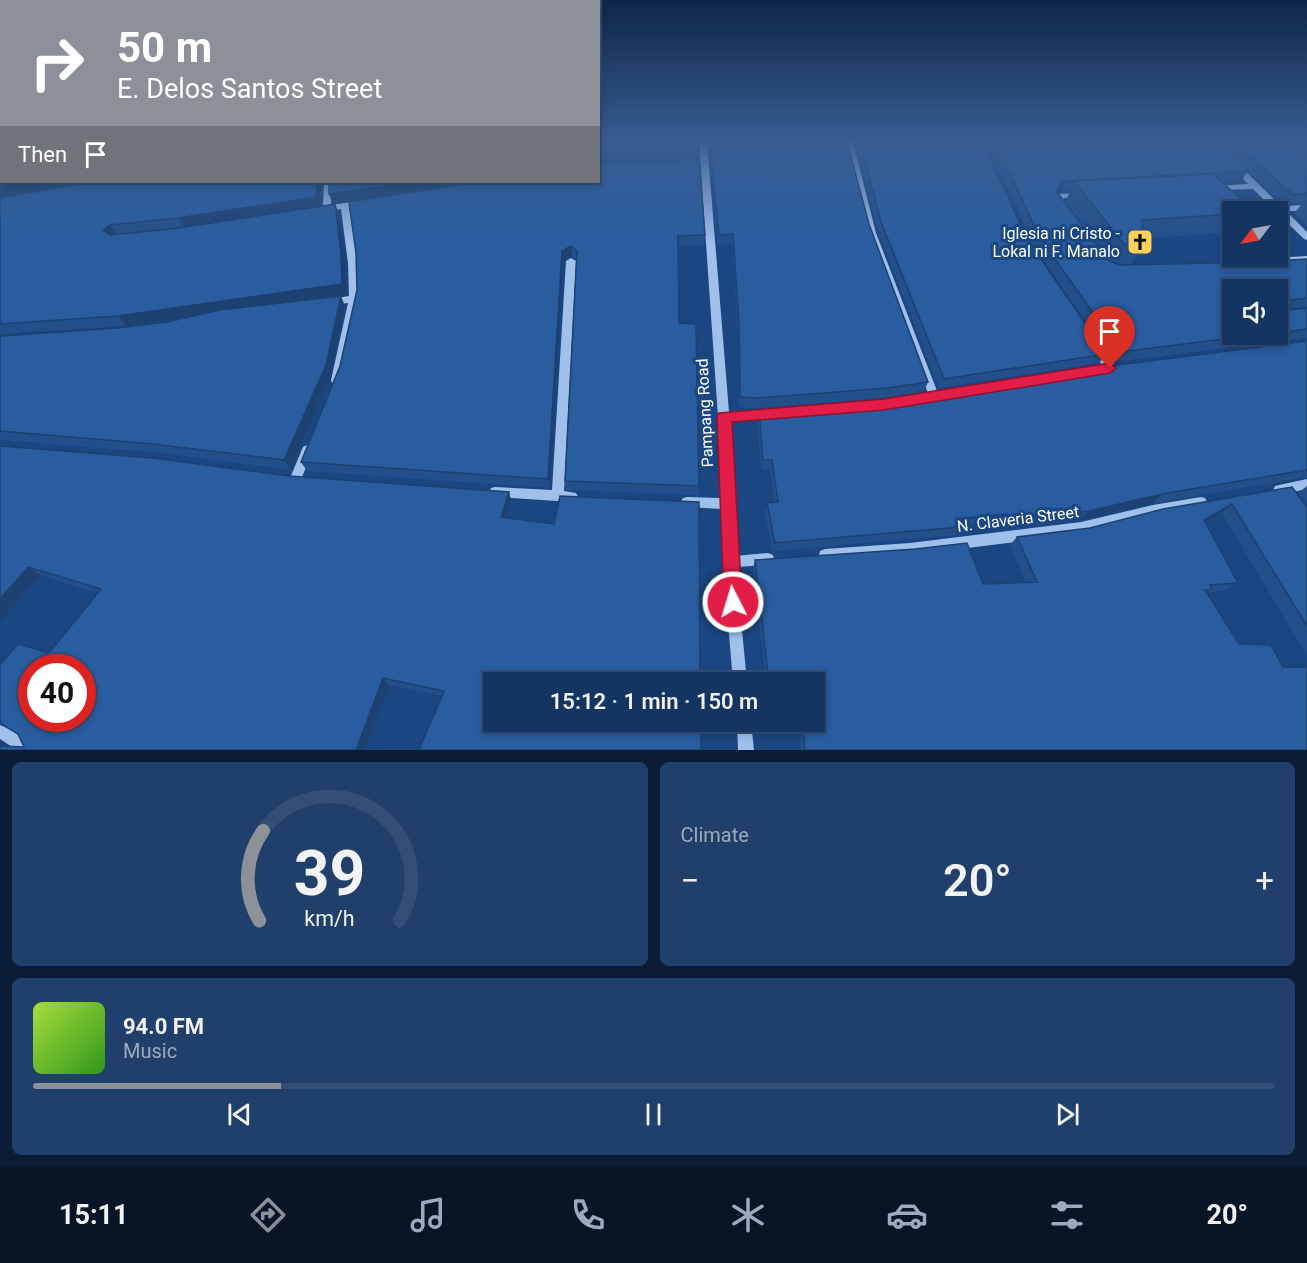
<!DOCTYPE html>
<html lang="en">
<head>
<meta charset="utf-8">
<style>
  :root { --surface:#143462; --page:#213f6b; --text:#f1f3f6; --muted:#9daabe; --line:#334f77; --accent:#8c9099 }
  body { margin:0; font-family:Roboto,sans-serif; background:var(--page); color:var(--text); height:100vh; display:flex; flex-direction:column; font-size:22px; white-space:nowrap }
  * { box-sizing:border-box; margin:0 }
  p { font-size:20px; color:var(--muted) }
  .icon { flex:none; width:33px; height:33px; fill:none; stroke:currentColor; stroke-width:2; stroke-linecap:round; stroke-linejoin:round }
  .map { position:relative; height:750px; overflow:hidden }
  .details { display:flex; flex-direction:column; gap:12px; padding:12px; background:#0b1d36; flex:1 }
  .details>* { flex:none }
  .guide { position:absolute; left:0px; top:0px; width:600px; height:183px; box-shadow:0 3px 9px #0003,0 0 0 2px var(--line); background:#8c9099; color:#fff; overflow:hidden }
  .needle { width:39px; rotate:238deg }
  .tools { position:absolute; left:1222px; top:201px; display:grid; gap:12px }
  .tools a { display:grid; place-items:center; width:66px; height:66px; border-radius:0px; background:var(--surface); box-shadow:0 3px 9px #0003,0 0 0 2px var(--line); font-size:30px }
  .speed { position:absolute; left:18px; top:654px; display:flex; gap:12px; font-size:30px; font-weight:700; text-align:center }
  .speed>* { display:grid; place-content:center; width:78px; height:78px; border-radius:50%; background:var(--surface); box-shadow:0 3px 9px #0003,0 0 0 2px var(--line); line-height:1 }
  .speed .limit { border:9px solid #d22; background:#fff; color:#111 }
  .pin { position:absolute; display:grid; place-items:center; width:51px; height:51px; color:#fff; margin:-62px -26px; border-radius:50% 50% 50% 0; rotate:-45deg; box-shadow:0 0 6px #0007 }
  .pin .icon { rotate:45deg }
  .me { position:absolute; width:66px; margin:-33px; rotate:355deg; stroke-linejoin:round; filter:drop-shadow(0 0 4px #0008) }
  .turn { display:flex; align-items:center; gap:21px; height:126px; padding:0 18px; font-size:27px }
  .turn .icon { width:78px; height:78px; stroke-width:2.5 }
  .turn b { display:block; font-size:42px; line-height:51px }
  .then { display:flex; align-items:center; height:57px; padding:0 18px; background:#0003; gap:12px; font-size:22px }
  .big { font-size:45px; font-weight:600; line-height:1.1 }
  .details .card { flex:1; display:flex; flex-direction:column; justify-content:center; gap:9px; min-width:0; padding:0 21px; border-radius:9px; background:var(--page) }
  .details .dial { align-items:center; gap:0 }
  .dial svg { height:156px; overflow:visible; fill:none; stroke:var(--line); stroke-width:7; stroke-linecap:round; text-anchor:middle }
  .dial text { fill:var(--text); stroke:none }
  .song { display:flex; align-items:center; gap:18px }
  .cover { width:72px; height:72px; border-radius:9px; background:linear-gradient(135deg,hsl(80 70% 55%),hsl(110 70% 35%)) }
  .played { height:6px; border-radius:3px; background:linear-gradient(90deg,var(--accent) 20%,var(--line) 20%) }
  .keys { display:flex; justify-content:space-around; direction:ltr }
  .heat { display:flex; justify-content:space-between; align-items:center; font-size:33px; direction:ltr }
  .details .tiles { flex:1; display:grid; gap:12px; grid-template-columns:1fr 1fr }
  .card:last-child { grid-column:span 2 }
  .trip { position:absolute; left:483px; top:672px; width:342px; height:60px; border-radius:0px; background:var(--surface); box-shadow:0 3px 9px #0003,0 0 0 2px var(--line); font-weight:600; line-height:60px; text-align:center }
  .tab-bar { display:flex; height:96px; justify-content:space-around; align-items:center; background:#081527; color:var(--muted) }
  .tab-bar .icon { width:42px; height:42px }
  .tab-bar .active { color:var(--accent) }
  .tab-bar b { font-size:27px; color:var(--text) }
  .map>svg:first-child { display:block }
</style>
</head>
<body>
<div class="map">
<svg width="1307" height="750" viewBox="0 0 1307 750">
  <rect width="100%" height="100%" fill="#1a4682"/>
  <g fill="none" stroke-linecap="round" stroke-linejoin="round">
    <path fill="#9fc0eb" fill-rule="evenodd" d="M699,142H707L729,412L771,410L775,411L776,414L775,417L771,418L730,421L735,556L768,553L773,555L774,559L773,563L768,565L736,567L747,682H733L723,562L721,509L687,507L683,506L681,502L683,498L687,497L721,498L718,417Z
      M845,142H853L876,233L939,396L938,399H930L929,396L868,233Z
      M1233,165H1239L1281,206L1307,205V211H1286L1307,232V240L1304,239L1253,189L1212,190V186H1215L1248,184L1233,169Z
      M324,182H332L331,205L363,200L367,203L366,205L349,208L358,263L359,299L341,380L340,383H332L331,380L348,303L331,305L326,302L331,299L349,296L348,263L341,209L322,212L318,209L323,206Z
      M1082,193H1085V197L1064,198L1062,203L1066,208L1065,210H1059L1054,203L1058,194Z
      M1307,256V262L1241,266L1236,263L1241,260Z
      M571,258L576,261L564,491L576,493L578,497L576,501L572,502L495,497L491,496L489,492L491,488L495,487L552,490L566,261Z
      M1096,344L1100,345L1114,365L1115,368L1114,371H1106L1092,351L1091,348Z
      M307,445L311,447L313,450L300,482L296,483L292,482L290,478L303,447Z
      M1307,479V489L1279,495L1275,494L1273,490L1275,486L1279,485Z
      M1201,497L1205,498L1207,502L1205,506L1201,507L1153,515L1081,534L910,555L825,561L820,559L819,555L820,551L825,549L910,543L1081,522L1153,505Z
      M737,722H751L754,750H738Z
      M0,725C13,730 31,736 37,750H17L0,739Z"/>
  </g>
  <path fill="#23508a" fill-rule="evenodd" d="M0,142L2,182H322L321,206L333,204L329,194L598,182V142L699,151V160L705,235L704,245L678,246L679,323L699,486L698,495L566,490L565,481L577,260L572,256L564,261L550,488L307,471L301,462L340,366L357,290L362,200L335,204L339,214L346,263L347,294L307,300L345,306L331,374L291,470L162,453L0,440V336L118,328L167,322L197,316L126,326L0,334Z
    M709,142H847L869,224L928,382L924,391L884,398L756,408L739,407L738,335L732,244L718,245Z
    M860,142L1026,237L1106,354L1099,363L939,388L878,232L858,151Z
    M983,142H1307V225L1294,213L1303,203L1284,204L1248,171L1241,181L1223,182L1233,212V232L1144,239V244L1131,264H1117L1121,265L1258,262L1307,259V308V307L1287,309L1288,310L1307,308V338L1114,362L1033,245L1009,189ZM1071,190L1065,202L1057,192L1061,191ZM1079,222L1110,262L1109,261ZM1278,290V334H1233Z
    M1307,341V477L1153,503L1081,520L1003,529L1000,523L961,527L955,535L772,551L765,511L767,503L775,502L770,469H761L757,421L759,411L888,401Z
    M0,446L153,458L289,476L509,492L511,501L506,518L554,524L560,496L699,502L700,682H494V722H701V750H419L442,696L389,685L365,750H0V742L8,747H24L18,734L0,723V663L1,664L18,644L49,653L98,593L40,575L0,622ZM32,668H82V718H32Z
    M1307,486V505L1298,493Z
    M1292,487L1307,507V656L1222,513L1205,522L1238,583L1226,590L1207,593L1239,644L1307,750H801L798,722H814V682H766L753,568L755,560L983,584L1026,583L1010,545L1017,537L1090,528Z"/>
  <path fill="#1d4170" d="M1066,181L1061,191L1056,193L1061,183Z
    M36,182H103L0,199V187Z
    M317,182H322L321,207L185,228L178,218Z
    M415,182H485L335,204L339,214L346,263L347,294L126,326L118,316L333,204L329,194Z
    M110,225L117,235L111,240L103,230Z
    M571,246L572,256L564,261L550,488L548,479L562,251Z
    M341,296L345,306L331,374L291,470L284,460Z
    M509,492L511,501L504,526L501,517Z
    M1162,494L1153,503L1081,520L1089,511Z
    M1232,504L1222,513L1193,528L1204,520Z
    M28,567L40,575L0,622V599Z
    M383,678L389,685L365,750H356Z
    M0,742L13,750L0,746Z"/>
  <path fill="#295da0" stroke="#1d4170" stroke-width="1.5" fill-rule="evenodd" d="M0,142H2V182H36L0,187Z
    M598,142H699V151L598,154Z
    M710,142H847L869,224L928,382L888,388L758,398L740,397L739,325L733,234L719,235Z
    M860,142H980L1001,181L1026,237L1106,354L944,379L881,222Z
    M992,142H1220L1249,171L1066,181L1061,183L1057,192L1109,261L1121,265L1258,262L1307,259V298L1286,301L1285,308L1288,310L1307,308V329L1278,333V290H1233V334H1263L1121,352L1038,235L1013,179Z
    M1234,142H1307V194H1292Z
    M699,160L705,235L678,236L679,323L696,324L699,486L565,481L577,251L571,246L562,251L548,479L301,462L340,366L357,290L356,253L349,202L475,182H598V162Z
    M1214,174L1254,212H1233V214L1142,220L1144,244H1124L1075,183L1076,181Z
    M90,182H317L316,197L178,218L110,225L103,230L110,235L179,228L335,204L341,253L342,284L118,316L0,324V198Z
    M329,182H415L329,194Z
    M341,296L326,365L284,460L153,444L0,431V336L118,328L167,322L220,310Z
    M1307,341V470L1162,494L1089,511L1010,521L1007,514L958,519L961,527L775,543L767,503L778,502L772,460H763L759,411L888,401L1118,365Z
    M0,446L153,458L289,476L509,492L501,517L554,524L560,496L699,502L700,682H494V722H701V750H419L444,691L383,678L356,750H0V746L24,747L18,734L0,723V663L1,664L18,644L49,653L101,589L28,567L0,599ZM32,668H82V718H32Z
    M1292,487L1307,507V626L1232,504L1204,520L1238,583L1210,585L1212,589L1205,590L1239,644L1271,645L1283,667H1307V750H805L802,722H814V682H769L755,560L915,549L967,543L983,584L1037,582L1017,537L1090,528L1163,509Z"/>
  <linearGradient id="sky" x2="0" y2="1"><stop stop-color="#0e2648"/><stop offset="0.57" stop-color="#385d92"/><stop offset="1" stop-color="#385d92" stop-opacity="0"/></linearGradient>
  <rect width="1307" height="247" fill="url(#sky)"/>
  <path fill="#e11d48" stroke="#92132f" stroke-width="1.5" d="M1110,363L1116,368L1110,373L884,410L732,422L742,602L739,608L733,611L727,608L724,602L717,417L719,413L884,399Z"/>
  <defs>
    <g id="church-square" transform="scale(1.35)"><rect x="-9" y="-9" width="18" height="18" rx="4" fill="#fdd05b" stroke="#1a4682"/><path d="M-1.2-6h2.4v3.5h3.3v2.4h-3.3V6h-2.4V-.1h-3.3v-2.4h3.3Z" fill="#111"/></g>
  </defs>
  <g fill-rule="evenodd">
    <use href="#church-square" x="1140" y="242"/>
  </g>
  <g text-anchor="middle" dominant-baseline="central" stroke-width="6" stroke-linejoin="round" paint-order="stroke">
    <g font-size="16" fill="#fff" stroke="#1a4682" text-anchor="end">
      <text x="1120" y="233">Iglesia ni Cristo -<tspan x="1120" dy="18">Lokal ni F. Manalo</tspan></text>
    </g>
    <g font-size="16" fill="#fff" stroke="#1a4682">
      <text transform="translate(705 413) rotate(-93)">Pampang Road</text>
      <text transform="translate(1018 519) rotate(-7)">N. Claveria Street</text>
    </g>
  </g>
</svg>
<div class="tools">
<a><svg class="needle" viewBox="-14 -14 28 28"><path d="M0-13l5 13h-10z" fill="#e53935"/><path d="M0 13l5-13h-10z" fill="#9daabe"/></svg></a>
<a><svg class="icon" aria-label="sound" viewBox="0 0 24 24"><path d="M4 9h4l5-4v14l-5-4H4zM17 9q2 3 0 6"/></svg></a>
</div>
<div class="speed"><div class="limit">40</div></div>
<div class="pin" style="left:1110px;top:368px;background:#d93025"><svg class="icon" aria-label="arrive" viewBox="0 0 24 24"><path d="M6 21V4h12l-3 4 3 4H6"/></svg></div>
<svg class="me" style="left:733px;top:602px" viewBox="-20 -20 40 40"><circle r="17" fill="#e11d48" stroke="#fff" stroke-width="3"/><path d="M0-11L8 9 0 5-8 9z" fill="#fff"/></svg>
<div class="trip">15:12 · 1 min · 150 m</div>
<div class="guide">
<div class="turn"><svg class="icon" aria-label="right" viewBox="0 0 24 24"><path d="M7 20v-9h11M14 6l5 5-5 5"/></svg><div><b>50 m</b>E. Delos Santos Street</div></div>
<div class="then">Then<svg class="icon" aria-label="arrive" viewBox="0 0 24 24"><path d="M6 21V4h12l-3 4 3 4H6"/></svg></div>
</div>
</div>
<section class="details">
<div class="tiles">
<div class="card dial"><svg viewBox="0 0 100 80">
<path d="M14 69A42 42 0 1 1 86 69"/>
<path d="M14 69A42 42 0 0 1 16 23" stroke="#8c9099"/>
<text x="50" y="56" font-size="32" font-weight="700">39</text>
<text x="50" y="72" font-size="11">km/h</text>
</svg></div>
<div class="card"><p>Climate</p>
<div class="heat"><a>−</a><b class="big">20°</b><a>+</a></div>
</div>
<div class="card">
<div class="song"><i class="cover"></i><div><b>94.0 FM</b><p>Music</p></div></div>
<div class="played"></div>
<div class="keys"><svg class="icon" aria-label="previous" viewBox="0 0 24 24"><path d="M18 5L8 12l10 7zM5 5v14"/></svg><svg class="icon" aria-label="pause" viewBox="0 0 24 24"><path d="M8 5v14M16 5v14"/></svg><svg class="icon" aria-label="next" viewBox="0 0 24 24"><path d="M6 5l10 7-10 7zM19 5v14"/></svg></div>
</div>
</div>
</section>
<nav class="tab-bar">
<b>15:11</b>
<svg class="icon active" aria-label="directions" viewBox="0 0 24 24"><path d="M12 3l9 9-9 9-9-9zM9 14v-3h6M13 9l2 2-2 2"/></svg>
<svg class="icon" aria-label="music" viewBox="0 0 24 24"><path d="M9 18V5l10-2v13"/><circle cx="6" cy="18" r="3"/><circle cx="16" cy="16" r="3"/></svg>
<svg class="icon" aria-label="phone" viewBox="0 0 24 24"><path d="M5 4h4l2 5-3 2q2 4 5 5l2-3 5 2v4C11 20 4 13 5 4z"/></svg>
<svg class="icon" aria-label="climate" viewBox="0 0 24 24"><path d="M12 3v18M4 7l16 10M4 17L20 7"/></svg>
<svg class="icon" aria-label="car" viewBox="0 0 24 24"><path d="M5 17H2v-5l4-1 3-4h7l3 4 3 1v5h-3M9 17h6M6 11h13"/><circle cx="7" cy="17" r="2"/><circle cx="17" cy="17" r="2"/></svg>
<svg class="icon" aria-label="filters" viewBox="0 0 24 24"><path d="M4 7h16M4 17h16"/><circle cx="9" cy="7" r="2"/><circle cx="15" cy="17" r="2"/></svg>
<b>20°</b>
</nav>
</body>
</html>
